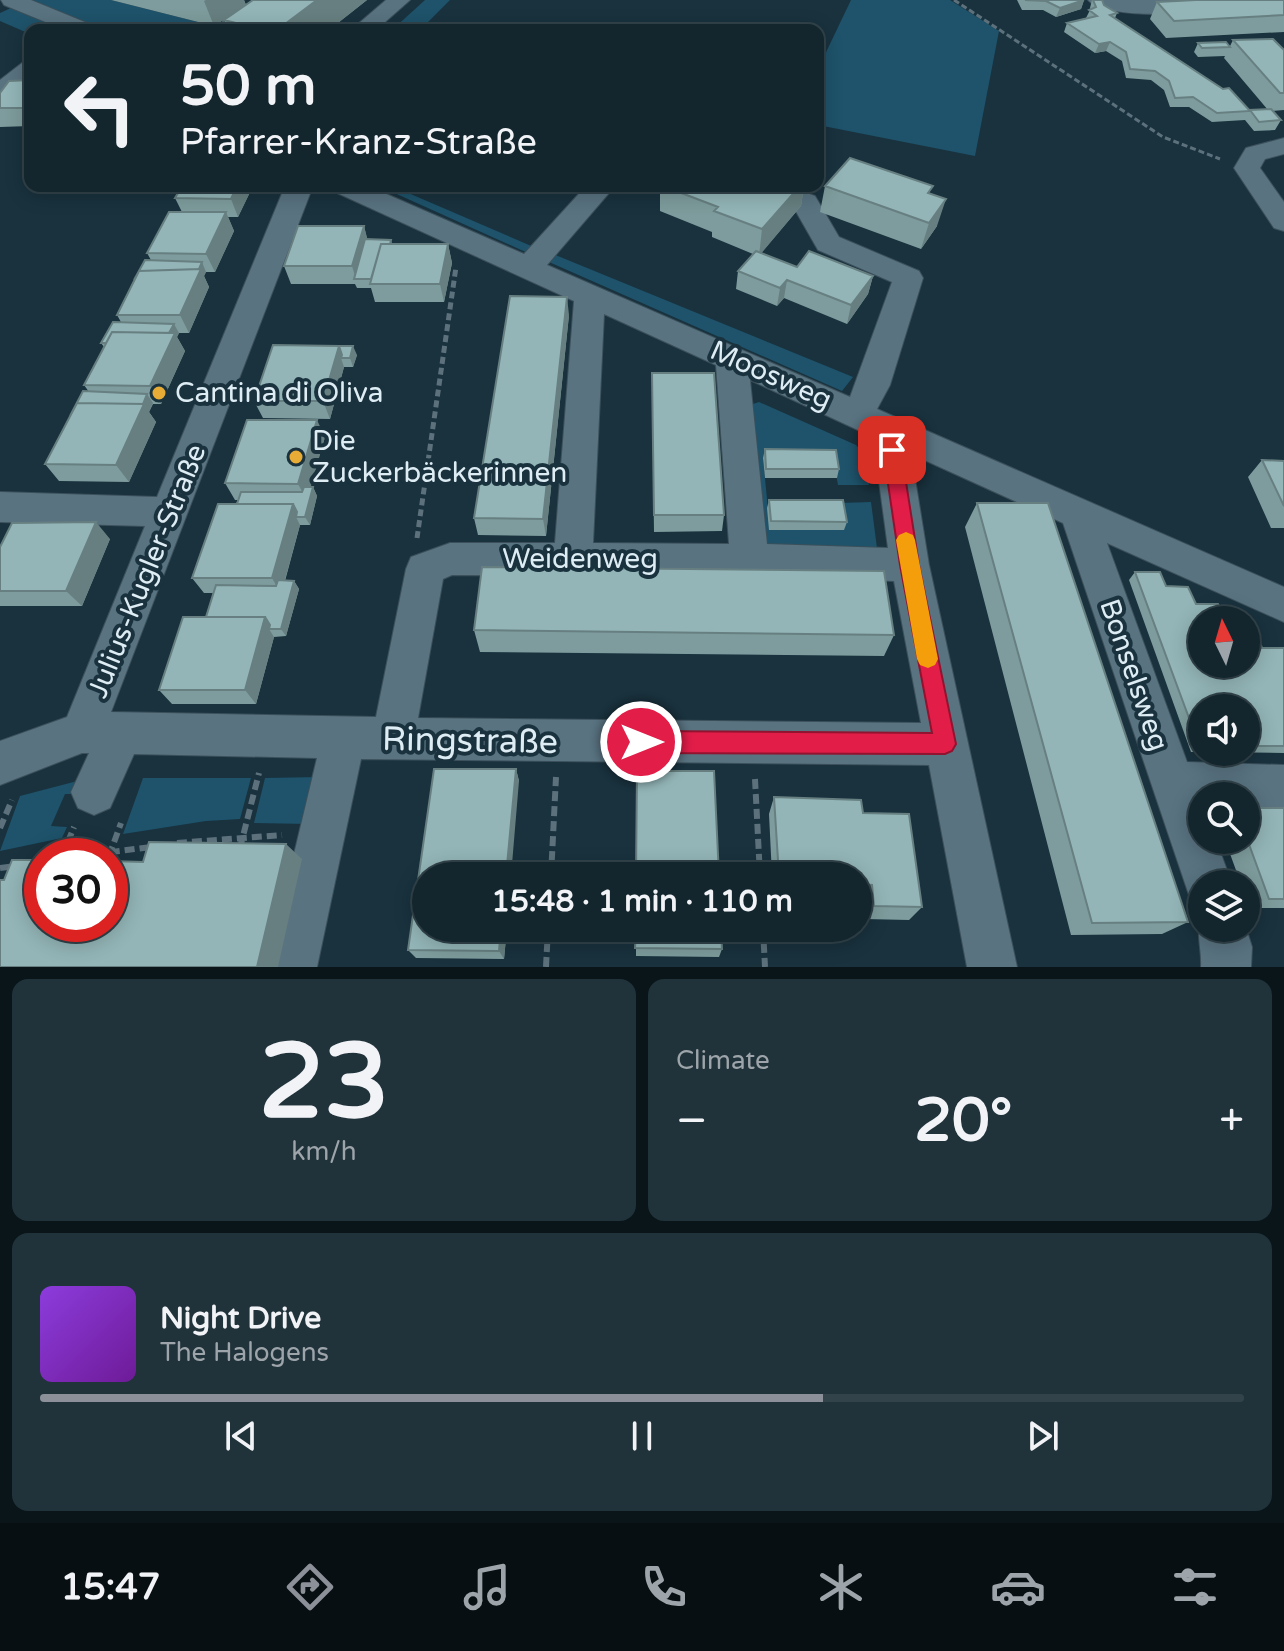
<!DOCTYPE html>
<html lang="en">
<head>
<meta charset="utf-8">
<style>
  :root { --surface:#13262e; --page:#20323a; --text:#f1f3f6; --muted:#9da5aa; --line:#32434a; --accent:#8c9099 }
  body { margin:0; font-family:"Varela Round",sans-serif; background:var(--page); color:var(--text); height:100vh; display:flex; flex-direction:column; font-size:30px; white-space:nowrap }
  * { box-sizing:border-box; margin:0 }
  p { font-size:26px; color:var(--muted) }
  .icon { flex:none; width:44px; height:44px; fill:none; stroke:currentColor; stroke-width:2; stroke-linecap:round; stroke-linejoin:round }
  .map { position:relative; height:967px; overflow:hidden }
  .side { display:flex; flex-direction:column; gap:12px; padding:12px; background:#0a1519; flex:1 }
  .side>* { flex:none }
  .guide { position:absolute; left:24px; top:24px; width:800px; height:168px; border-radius:16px; box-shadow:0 4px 20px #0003,0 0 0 2px var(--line); background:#13262e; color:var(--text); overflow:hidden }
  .needle { width:52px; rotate:355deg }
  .fabs { position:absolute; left:1188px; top:606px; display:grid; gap:16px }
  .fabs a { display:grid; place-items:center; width:72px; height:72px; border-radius:50%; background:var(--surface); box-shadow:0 4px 20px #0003,0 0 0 2px var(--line); font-size:40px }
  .speed { position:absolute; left:24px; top:838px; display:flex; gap:16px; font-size:40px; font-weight:700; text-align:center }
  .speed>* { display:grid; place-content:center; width:104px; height:104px; border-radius:50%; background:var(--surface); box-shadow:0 4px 20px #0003,0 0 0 2px var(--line); line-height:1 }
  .speed .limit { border:12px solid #d22; background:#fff; color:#111 }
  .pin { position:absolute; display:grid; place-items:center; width:68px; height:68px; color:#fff; margin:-34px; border-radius:16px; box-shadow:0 4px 12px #0006 }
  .me { position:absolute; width:88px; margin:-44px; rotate:90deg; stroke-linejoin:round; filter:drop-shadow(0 0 6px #0008) }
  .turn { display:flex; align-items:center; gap:28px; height:168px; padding:0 24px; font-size:36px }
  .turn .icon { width:104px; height:104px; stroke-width:2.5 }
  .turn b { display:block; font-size:56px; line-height:68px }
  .big { font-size:60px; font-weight:700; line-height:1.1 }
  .side .card { flex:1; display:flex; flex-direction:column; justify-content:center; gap:12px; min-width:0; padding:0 28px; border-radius:16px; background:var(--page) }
  .side .dial { align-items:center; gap:0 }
  .dial b { font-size:104px; line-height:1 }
  .song { display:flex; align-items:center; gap:24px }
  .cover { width:96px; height:96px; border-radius:12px; background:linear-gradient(135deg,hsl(270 70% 55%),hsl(280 70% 35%)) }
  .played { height:8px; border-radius:4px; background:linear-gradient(90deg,var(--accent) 65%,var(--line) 65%) }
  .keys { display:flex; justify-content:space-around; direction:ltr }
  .heat { display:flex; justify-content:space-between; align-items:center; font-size:44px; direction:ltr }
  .side .tiles { flex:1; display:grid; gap:12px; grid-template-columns:1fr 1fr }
  .card:last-child { grid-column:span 2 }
  .trip { position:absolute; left:412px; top:862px; width:460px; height:80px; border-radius:40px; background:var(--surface); box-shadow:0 4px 20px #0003,0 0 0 2px var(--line); font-weight:700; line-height:80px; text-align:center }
  .menu { display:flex; height:128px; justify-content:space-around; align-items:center; background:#080f12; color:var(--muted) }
  .menu .icon { width:56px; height:56px }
  .menu .current { color:var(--accent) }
  .menu b { font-size:36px; color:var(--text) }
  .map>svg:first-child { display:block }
</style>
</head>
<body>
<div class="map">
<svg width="1284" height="967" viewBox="0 0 1284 967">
  <rect width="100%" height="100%" fill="#19323e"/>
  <path fill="#1e536b" d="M33,0H111L214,26L209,30H95L27,2Z
    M425,0H450L420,30H392Z
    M851,0H950L999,31L975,156L818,125V69Z
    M13,7L59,26L63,30H30V34L0,21V13Z
    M379,186H392L536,248L530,254Z
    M553,254L853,377L842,391L549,262Z
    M759,402L856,445L864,454L869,485H838L833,458H763L770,530L839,503L871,502L877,548L760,550L750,405Z
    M320,777L310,824L254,823L265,778Z
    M143,778H251L240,819L206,821L123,834Z
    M85,779L79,794H65L51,826L67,827L62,838L0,851L20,796Z"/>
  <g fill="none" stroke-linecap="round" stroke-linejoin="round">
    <g stroke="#3b505a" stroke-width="2">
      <path id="minor" d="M1,0H31L92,25L95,30H65L4,5Z
        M386,0H410L376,30H351Z
        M1088,0H1284V8C1250,10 1108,25 1088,0Z
        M30,61V79L9,101L0,103V80L22,63Z
        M1284,138V154L1265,159L1260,168L1284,202V231L1274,228L1234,168L1246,148Z
        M285,186H313L111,712L376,717L406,569L411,557L450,543H555L574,301L335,192L331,186H368L524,254L586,186H615L547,265L850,397L892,282L818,250L794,208L751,192L747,186H787L815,196L839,237L919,271L923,278L890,385L877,409L1284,587V622L1107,543L1187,762L1284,765V809L1246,808V796H1202V840H1216L1232,884H1202V905L1191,901L1063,523L911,454L929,565L1017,967H967L929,765L361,759L317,967H267L317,758L134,754L110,808L94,815L78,808L71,792L89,753H82L0,785V741L67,717L145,526L0,522V492L157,497ZM604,314L716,365L729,544L593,543ZM750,380L873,437L888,548L767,544ZM452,575L749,576L894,581L921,723L418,718L443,579Z
        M1202,915V928H1246L1252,947L1251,967H1201C1202,948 1195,932 1202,915Z"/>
    </g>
    <path stroke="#5c717b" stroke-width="3" stroke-dasharray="6 3" stroke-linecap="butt" d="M954,0L1163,137L1220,159
      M212,30L228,19"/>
    <path stroke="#5c717b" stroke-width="5" stroke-dasharray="7 4" stroke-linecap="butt" d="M417,538L456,267"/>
    <path stroke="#5c717b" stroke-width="6" stroke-dasharray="10 5" stroke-linecap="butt" d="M755,779L760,876
      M0,828L12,800
      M177,843L282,835
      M240,848L259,773
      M62,856L74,827
      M80,856L151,847
      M109,856L121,823
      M0,868L15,866
      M551,876L556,777
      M763,928L765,967
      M546,967L548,928"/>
    <use href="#minor" fill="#597381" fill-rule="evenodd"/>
  </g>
  <path fill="#7e9c9d" d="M111,0H244L246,5L214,26Z
    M253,0H367L329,30H228L224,20Z
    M1017,0H1084L1081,9L1056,17L1043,10H1022Z
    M1092,0H1102L1104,5L1117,13L1115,18L1250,111L1268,110L1224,58L1225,56L1198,57L1194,52L1198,43L1230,46L1233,40L1284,50V110L1272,111L1281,120L1275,130L1254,131L1245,120L1212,122L1189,107H1170L1164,90L1151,80L1126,78L1122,61L1106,51L1095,53L1064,32L1067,23L1086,18L1090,10V8Z
    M1284,0V32L1166,38L1150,19L1157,2Z
    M30,80V126L0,127V93Z
    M182,186H253L238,217H228L234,231L215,272H206L204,276L209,287L189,333H179L177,337L185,351L161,404H153L149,412L156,422L129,482L59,481L45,464L89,392L84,385L104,347L101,343L121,322L117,315L151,260L147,253L182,212L175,198Z
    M660,186H804L801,206L761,253L797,267L873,276L868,294L847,324L784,298L777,306L736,289L738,271L753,254L712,237V232L660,211Z
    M825,186L931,194L937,226L921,249L820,212Z
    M364,226L367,239L391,240L392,244H448L452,263L444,302H375L371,288H357L355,284H291L284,266Z
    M569,315L546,536L478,535L474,518Z
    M273,345L357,355L353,367H344L330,419L263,418L254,401Z
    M652,391L724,515L722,531L654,532Z
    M325,437L310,487H313L317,496L310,525H300L285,581H294L299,589L286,636L274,637L256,704H172L159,690L206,617L213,593H204L192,578L238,500H235L225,483Z
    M765,449L839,469L837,478H765L763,458Z
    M1262,460L1284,461V528H1271L1248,477Z
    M769,500L847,522L844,530H769L767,508Z
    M977,503L1188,922L1162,934L1071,935L965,527Z
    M110,539L82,606H0V547Z
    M1135,572L1166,586L1196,604L1202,620L1262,648H1284V753L1215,752H1246V708H1202V752H1191L1129,580Z
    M474,630L894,635L884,656L480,652Z
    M516,769L519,781L426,928H507L504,959L416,958L408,950Z
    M774,797L863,813L922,907L909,920L864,919L861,898H858V876H772L769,814Z
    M1246,808H1284V908H1249L1246,899V884H1241L1225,840H1246Z
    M636,928L722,949L719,957L636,956Z"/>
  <path fill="#677f80" d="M206,0H244L246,5L214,26L204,1Z
    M317,0H367L329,30H277Z
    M1084,0L1081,9L1056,17L1060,8Z
    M1110,42L1106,51L1095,53L1099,44Z
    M237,186H253L238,217L231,199Z
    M800,186H804L801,206L759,256L762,229Z
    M946,199L937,226L921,249L929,223Z
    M226,212L234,231L215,272L206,254Z
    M364,226L369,245L356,279L352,266Z
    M448,244L452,263L444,302L440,284Z
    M202,262L206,272L204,276L209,287L189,333L180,315Z
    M873,276L868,294L847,324L851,305Z
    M787,280L784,298L777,306L780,288Z
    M567,297L569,315L546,536L543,519Z
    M174,324L179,333L177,337L185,351L161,404L150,386L165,342Z
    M339,346L343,358H341L344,367L330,419L323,401Z
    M353,346L357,355L353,367L350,358Z
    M147,394L153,403L149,412L156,422L129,482L116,465Z
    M317,420L325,437L307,500L298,484Z
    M313,487L317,496L310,525L305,517Z
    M293,504L299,517H296L300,525L281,594L272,578Z
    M96,522L110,539L82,606L66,591Z
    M294,581L299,589L286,636L281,629Z
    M265,617L273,629H269L274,637L256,704L245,690Z
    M516,769L519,781L511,876H506Z
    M286,844L302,859L278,967H257Z
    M501,928H507L504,959L499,951Z"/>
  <path fill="#93b5b7" stroke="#677f80" stroke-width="2" d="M253,0H317L277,30H264L224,20Z
    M1025,0H1084L1060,8L1046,1Z
    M1093,0H1102L1104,5L1117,13L1110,15L1223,89L1229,88L1250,111L1217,113L1193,97L1175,98L1169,81L1155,71L1130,69L1126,52L1110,42L1099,44L1067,23L1097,16L1089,10L1096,7Z
    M1196,0H1284V15L1174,21L1157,2Z
    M1273,39L1284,50V93H1280L1233,40Z
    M1226,42L1230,47L1202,48L1198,43Z
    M30,80V108H0V93L9,81Z
    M1271,109L1281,120L1259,122L1250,110Z
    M850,158L933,186L928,193L946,199L929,223L825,186Z
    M182,186H237L231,199L175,198Z
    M663,186H800L762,229L714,211L718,207Z
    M169,212H226L206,254L147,253Z
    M298,226H364L352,266H284Z
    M365,239L391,240L390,244H381L371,279H354Z
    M381,244H448L440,284H370Z
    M756,251L797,267L809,251L873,276L851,305L787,280L780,288L738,271Z
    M145,260L202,262L199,269L139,271L134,280Z
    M201,269L180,315H117L139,271Z
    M510,296L567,297L543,519L474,518Z
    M113,322L174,324L169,333L112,332L106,343H101Z
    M112,332L175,333L150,386L84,385Z
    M273,345L339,346L323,401H254Z
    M339,346H353L350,358H341L342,355Z
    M652,373H714L724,515H654Z
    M83,391L147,394L143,404L77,403L70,416Z
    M77,403L144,404L116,465L45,464Z
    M247,420H317L298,484L225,483Z
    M765,449L836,450L839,469H766Z
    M1262,460L1284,461V506Z
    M304,487H313L305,517H296L297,512L293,504H237L241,492H302Z
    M769,500H843L847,522L771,521Z
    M977,503H1048L1188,922L1092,923Z
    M218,504H293L272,578H192Z
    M96,522L66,591H0V547L12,523Z
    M482,567L884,571L894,635L474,630Z
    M1135,572H1160L1166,586L1188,587L1196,604H1218L1226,620H1202V664H1246V626H1253L1262,648H1284V746H1246V708H1202V745H1199Z
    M278,580L294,581L281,629H269L270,625L265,617H206L216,585L276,586Z
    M183,617H265L245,690H159Z
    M434,769H516L506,876H426V928H501L499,951L408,950Z
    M637,771H714L719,876H636Z
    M774,797L861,800L863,813L909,814L922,907L874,906L872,885L858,884V876H779Z
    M1246,808H1284V899H1269L1246,836Z
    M149,842L286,844L257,967H0V880H4L12,860H42V924H110V861L143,862Z
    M636,928H721L722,949L635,948Z"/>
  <path fill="#e11d48" stroke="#92132f" stroke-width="2" d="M892,443L901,450L919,565L956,744L952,751L945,754L641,753L633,750L630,742L633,734L641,731L932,733L900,565L883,450Z"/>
  <path fill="#f59e0b" d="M906,532L913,535L915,540L938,659L935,665L928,668L920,665L917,659L896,540L899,535Z"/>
  <g fill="#e7ac36" stroke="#19323e" stroke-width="3">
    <circle cx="159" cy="393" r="8"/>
    <circle cx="296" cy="457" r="8"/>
  </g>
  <g text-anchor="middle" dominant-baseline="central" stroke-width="8" stroke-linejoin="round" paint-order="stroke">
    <g font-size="28" fill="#deecf4" stroke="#19323e">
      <text transform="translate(771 375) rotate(24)">Moosweg</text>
      <text x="580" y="559">Weidenweg</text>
      <text transform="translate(147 571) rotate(-68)">Julius-Kugler-Straße</text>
      <text transform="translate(1134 675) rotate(71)">Bonselsweg</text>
    </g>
    <g font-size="28" fill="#deecf4" stroke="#19323e" text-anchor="start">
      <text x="175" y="393">Cantina di Oliva</text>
      <text x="312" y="441">Die<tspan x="312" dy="32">Zuckerbäckerinnen</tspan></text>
    </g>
    <g font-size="34" fill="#deecf4" stroke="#19323e">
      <text transform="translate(470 741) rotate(1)">Ringstraße</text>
    </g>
  </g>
</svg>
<div class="fabs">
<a><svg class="needle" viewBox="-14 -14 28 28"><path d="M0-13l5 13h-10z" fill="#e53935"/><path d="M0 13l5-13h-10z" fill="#9da5aa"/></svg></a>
<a><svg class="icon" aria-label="sound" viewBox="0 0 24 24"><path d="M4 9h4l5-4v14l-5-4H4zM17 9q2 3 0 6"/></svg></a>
<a><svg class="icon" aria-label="search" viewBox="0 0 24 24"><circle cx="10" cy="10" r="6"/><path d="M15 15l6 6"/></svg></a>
<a><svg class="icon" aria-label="layers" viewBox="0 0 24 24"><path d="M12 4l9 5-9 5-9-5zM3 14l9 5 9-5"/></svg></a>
</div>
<div class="speed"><div class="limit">30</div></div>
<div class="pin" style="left:892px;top:450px;background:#d93025"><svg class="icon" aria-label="arrive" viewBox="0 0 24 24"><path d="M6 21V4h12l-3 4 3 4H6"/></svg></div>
<svg class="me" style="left:641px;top:742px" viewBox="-20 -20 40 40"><circle r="17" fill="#e11d48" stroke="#fff" stroke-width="3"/><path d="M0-11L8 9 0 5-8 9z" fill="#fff"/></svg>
<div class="trip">15:48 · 1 min · 110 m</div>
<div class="guide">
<div class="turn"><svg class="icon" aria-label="left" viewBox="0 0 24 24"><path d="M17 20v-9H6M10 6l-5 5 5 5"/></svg><div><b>50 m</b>Pfarrer-Kranz-Straße</div></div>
</div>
</div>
<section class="side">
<div class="tiles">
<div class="card dial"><b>23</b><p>km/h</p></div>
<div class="card"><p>Climate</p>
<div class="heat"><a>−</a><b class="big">20°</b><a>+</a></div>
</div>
<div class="card">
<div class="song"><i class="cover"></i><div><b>Night Drive</b><p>The Halogens</p></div></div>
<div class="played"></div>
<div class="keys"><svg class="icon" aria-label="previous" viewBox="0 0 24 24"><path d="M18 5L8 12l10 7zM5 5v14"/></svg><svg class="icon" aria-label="pause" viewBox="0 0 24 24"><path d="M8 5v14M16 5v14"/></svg><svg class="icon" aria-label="next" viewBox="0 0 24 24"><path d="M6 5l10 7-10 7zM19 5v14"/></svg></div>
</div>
</div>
</section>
<nav class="menu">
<b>15:47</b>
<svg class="icon current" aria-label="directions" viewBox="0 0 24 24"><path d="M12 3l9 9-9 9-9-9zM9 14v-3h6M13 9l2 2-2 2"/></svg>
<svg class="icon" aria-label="music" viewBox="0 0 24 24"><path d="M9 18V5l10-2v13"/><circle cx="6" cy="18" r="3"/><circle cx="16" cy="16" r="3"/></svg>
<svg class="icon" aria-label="phone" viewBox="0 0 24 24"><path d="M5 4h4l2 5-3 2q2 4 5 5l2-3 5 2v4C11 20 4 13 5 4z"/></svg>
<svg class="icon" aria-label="climate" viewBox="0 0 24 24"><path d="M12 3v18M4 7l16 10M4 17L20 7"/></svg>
<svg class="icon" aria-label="car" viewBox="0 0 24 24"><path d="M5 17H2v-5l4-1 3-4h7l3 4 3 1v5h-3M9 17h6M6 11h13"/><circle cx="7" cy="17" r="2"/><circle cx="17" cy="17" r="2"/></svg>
<svg class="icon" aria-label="filters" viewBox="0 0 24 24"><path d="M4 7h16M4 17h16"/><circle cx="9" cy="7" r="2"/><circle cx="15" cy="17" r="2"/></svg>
</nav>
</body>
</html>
